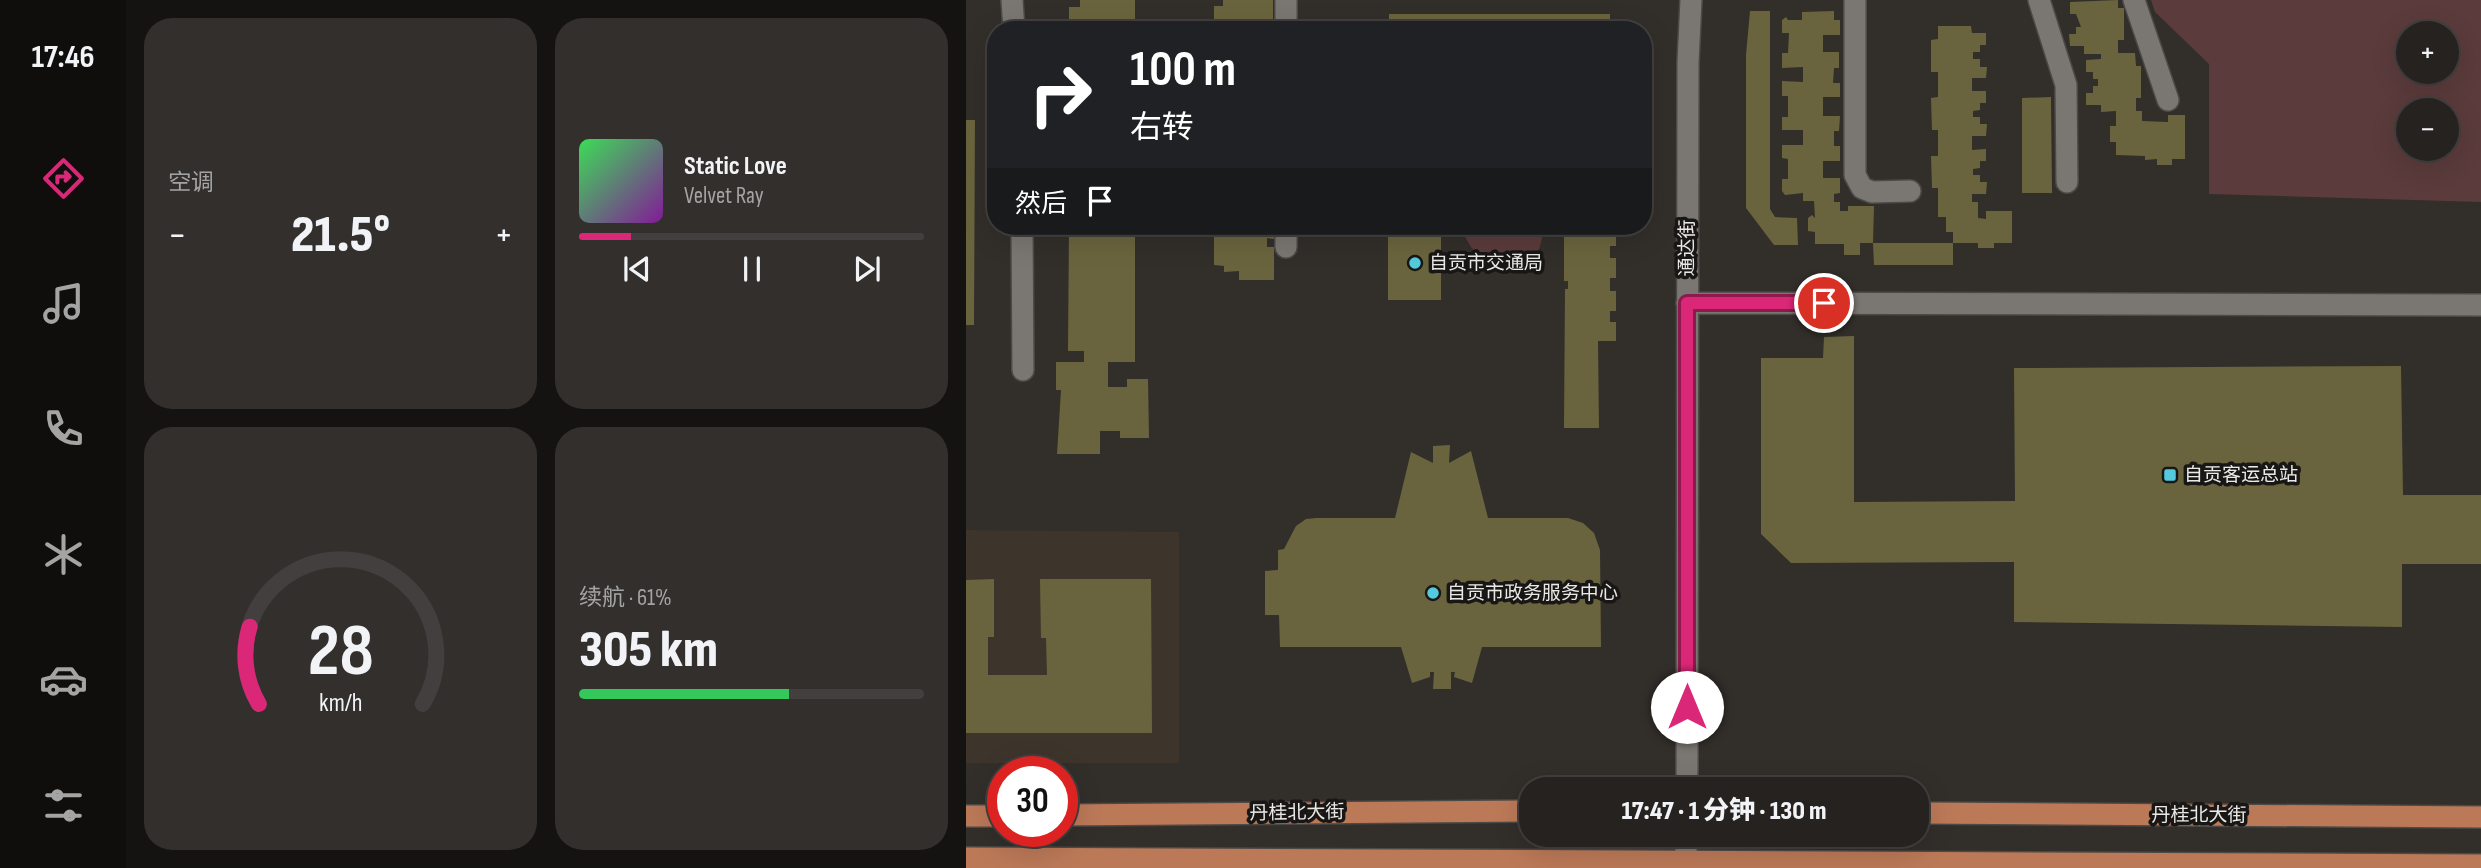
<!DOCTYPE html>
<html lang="zh">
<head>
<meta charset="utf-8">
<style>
  :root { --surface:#262220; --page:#322f2d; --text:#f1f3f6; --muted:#a4a4a5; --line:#423f3e; --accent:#db2777 }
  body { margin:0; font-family:"Sofia Sans Condensed","Noto Sans SC",sans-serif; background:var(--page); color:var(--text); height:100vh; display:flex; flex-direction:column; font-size:26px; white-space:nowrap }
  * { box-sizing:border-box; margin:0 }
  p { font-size:23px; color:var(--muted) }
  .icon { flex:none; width:38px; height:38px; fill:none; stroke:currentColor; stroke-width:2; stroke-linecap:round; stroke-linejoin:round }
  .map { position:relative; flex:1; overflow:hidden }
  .drawer { display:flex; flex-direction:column; gap:18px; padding:18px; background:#151312; width:840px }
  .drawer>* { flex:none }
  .banner { position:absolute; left:21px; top:21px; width:665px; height:214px; border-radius:28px; box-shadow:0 7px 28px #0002,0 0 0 2px var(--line); background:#202124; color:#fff; overflow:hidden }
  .controls { position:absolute; left:1430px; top:21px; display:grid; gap:14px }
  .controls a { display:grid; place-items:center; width:63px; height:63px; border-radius:50%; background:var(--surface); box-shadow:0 7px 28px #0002,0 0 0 2px var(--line); font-size:35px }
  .speed { position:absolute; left:21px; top:756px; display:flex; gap:14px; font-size:35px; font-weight:700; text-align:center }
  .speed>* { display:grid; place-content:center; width:91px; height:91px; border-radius:50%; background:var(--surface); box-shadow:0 7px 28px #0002,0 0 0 2px var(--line); line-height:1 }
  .speed .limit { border:10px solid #d22; background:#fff; color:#111 }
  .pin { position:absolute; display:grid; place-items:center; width:60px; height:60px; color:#fff; margin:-30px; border:4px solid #fff; border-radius:50%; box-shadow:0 2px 7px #0007 }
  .me { position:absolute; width:77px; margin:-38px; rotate:0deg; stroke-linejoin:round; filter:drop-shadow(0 0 5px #0008) }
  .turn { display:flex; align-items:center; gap:24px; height:147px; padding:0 28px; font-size:32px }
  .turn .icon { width:91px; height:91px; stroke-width:2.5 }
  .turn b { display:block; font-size:49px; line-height:60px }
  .then { display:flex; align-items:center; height:66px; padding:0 28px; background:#0003; gap:14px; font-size:26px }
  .big { font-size:52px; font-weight:800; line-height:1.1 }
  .drawer .widget { flex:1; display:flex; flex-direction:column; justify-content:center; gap:10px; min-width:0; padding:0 24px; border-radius:28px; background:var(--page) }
  .drawer .dial { align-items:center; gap:0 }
  .dial svg { height:182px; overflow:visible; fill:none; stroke:var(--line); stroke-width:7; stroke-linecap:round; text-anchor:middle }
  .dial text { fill:var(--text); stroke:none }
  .song { display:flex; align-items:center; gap:21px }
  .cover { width:84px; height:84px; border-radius:10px; background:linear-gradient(135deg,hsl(130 70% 55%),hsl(290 70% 35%)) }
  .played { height:7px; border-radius:4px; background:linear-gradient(90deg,var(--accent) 15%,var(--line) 15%) }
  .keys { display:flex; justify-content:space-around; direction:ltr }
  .heat { display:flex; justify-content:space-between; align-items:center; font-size:38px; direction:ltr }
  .charge { height:10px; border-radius:5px; background:linear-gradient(90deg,#34c759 61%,var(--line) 0) }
  .drawer .tiles { flex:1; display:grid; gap:18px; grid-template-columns:repeat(2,1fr) }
  .trip { position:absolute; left:553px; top:777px; width:410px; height:70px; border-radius:28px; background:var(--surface); box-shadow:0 7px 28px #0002,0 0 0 2px var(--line); font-weight:800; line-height:70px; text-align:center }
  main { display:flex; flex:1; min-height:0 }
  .tab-bar { display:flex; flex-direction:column; width:126px; justify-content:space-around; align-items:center; background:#0f0e0d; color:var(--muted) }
  .tab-bar .icon { width:49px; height:49px }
  .tab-bar .on { color:var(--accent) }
  .tab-bar b { font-size:32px; color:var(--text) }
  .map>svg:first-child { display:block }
</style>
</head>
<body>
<main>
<nav class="tab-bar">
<b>17:46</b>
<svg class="icon on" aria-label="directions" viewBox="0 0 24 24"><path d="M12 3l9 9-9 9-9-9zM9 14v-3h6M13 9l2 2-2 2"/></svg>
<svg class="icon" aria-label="music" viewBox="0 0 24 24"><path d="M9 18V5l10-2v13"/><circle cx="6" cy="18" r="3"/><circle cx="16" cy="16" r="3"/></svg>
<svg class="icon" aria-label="phone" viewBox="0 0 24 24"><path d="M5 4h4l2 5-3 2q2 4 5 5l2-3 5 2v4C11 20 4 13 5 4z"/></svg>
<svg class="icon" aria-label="climate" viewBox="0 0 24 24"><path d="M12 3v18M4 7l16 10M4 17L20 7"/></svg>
<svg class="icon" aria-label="car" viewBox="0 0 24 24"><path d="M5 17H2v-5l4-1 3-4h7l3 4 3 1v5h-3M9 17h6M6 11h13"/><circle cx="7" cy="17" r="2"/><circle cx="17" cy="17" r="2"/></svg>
<svg class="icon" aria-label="filters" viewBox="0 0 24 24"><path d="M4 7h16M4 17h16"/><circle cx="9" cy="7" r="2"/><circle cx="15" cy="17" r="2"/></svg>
</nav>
<section class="drawer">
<div class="tiles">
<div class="widget"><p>空调</p>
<div class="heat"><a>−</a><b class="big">21.5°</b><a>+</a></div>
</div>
<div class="widget">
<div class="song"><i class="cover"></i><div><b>Static Love</b><p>Velvet Ray</p></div></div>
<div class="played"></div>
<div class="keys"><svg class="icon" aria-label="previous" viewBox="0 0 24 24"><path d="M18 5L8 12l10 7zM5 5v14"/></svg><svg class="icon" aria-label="pause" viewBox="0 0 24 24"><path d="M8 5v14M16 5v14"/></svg><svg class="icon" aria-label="next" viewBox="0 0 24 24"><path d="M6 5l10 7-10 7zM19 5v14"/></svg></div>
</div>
<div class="widget dial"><svg viewBox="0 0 100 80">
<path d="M14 69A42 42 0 1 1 86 69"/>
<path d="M14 69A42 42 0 0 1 10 35" stroke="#db2777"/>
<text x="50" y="56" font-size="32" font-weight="700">28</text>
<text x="50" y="72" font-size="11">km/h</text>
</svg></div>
<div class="widget"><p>续航 · 61%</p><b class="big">305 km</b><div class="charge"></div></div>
</div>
</section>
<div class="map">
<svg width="1515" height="868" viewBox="0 0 1515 868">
  <rect width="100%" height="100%" fill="#322e2a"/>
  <path fill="#3d352c" d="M0,530L213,532V763H0Z"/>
  <path fill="#5b3b3c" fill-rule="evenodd" d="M1185,0H1515V202L1243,194V64L1189,12ZM1442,33H1480V72H1442ZM1442,110H1480V149H1442Z
    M495,226H577C577,288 510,278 495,226Z"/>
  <path fill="#6a643e" d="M114,0H169V30H103V7H114Z
    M257,0H307V25L301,24L300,30H248V6H257Z
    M1152,0V8H1158V40H1152V53H1169L1170,66H1175V98H1170V111H1176V121L1202,122V115H1219V159H1206V165H1191V159L1179,160V156L1150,155V142H1144V126H1150V111L1135,112V105H1120V93H1127V86H1132V79H1127V72H1120V60L1135,59V54H1118V46H1104L1103,34H1110V27H1115L1110,14H1104V2Z
    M784,11H804V209L809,217L831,218L832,245H808L780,208V55Z
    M868,11V20H874V35H857V52H873V68H868L867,83H874V97H857V116H874L873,131H868V146H874V161H857V178H874V193L868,194V202H874V211H882V206H908L907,243H894V255H878V244H849V232L842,231V218L846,215L849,218L848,201H837V193L819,195L816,191V179H822V159L816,158V145H837V130H816V117H822V96H816V81L837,82V67L816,68V53H822L823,33H816V20L820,17L822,20H836V12Z
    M423,14H644V30H423Z
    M972,26H1005L1006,33H1020V45H1014V52H1007V59H1014V67H1021L1020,78H1006V91H1020V103H1014V110L1007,111V117H1014V124H1021L1020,136H1006V150L1020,149V161H1014V168L1007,169V175H1014V182H1021L1020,194H1006V202H1012V218L1020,219V211H1046V243H1028V248H1012V243H987V232H980V217H972V188H966L965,156H972V130H966L965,98L972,97V72H965V40L972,39Z
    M1085,97L1086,193H1056V98Z
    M0,120H9L8,325H0Z
    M103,226H169V362H142V387H161V379H182L183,438H154V431H134V454H91L95,390H90V362H118V351H102Z
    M248,226H308V239L301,238V247H308V280H273V271L258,272V266L248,265Z
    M422,226H475V300H422Z
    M598,226H650V246H644V258H650V278H644V291H650V311H644V322H650V341H632L633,428H598L599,289H602V281H598Z
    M907,243H987V265H908Z
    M888,336V502L1049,501L1048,368L1435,366L1437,495H1515V564H1436V627L1048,622V562L825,563L795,534V358H857L858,337Z
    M484,445L483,463L505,451L522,518H602L617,523L628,533L634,550L635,647H516L506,683L488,677L489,672H485V689H467L468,672H464V677L446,683L435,647H314L313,615H299V571L312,570V550L318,549L330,526L340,519L351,518H429L445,452L467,463V446Z
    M28,579V637H22V675H81L80,638H75L74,579H185L186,733H0V580Z"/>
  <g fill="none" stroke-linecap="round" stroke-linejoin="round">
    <g stroke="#4c4946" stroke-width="24">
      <path id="minor" d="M46,0L48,30
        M320,0V30
        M889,0V175L896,188L906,192L944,191
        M1073,0L1100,85L1101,182
        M1168,0L1202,100
        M56,226L57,370
        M320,226V247
        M721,303L1515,305
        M721,789L722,63L725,0
        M720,860V835"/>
    </g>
    <g stroke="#4c4946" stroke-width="24">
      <path id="major" d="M950,813L1515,817
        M96,815L565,811
        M0,816H37
        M0,858L1515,865"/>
    </g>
    <use href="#minor" stroke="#7a7671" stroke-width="21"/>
    <use href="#major" stroke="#bb7958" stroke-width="21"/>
  </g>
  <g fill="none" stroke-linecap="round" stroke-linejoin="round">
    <g stroke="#8e194d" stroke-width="18">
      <path id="route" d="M721,707V303H858"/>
    </g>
    <use href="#route" stroke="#db2777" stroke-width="12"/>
  </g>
  <g fill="#54cadd" stroke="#181715" stroke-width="2.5">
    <circle cx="449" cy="263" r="7"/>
    <rect x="1197" y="468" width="14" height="14" rx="3.5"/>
    <circle cx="467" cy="593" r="7"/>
  </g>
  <g text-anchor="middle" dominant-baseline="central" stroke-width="7" stroke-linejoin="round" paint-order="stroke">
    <g font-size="19" fill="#ebe9e6" stroke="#181715">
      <text transform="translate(721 248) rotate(-90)">通达街</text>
      <text transform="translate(331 813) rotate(-1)">丹桂北大街</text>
      <text x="1233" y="815">丹桂北大街</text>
    </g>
    <g font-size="19" fill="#ebe9e6" stroke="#181715" text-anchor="start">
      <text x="463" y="263">自贡市交通局</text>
      <text x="1218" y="475">自贡客运总站</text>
      <text x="481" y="593">自贡市政务服务中心</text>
    </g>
  </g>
</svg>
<div class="controls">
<a>+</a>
<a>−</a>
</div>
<div class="speed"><div class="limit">30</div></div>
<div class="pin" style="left:858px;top:303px;background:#d93025"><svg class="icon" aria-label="arrive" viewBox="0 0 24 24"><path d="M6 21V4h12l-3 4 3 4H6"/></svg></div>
<svg class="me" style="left:721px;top:707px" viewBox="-20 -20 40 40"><circle r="19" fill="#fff"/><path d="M0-13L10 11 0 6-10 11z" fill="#db2777"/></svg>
<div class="trip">17:47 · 1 分钟 · 130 m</div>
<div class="banner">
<div class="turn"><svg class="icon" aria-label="right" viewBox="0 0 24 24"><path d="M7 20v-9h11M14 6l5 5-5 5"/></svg><div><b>100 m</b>右转</div></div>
<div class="then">然后<svg class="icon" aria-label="arrive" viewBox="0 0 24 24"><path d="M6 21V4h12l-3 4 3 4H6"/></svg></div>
</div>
</div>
</main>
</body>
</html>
